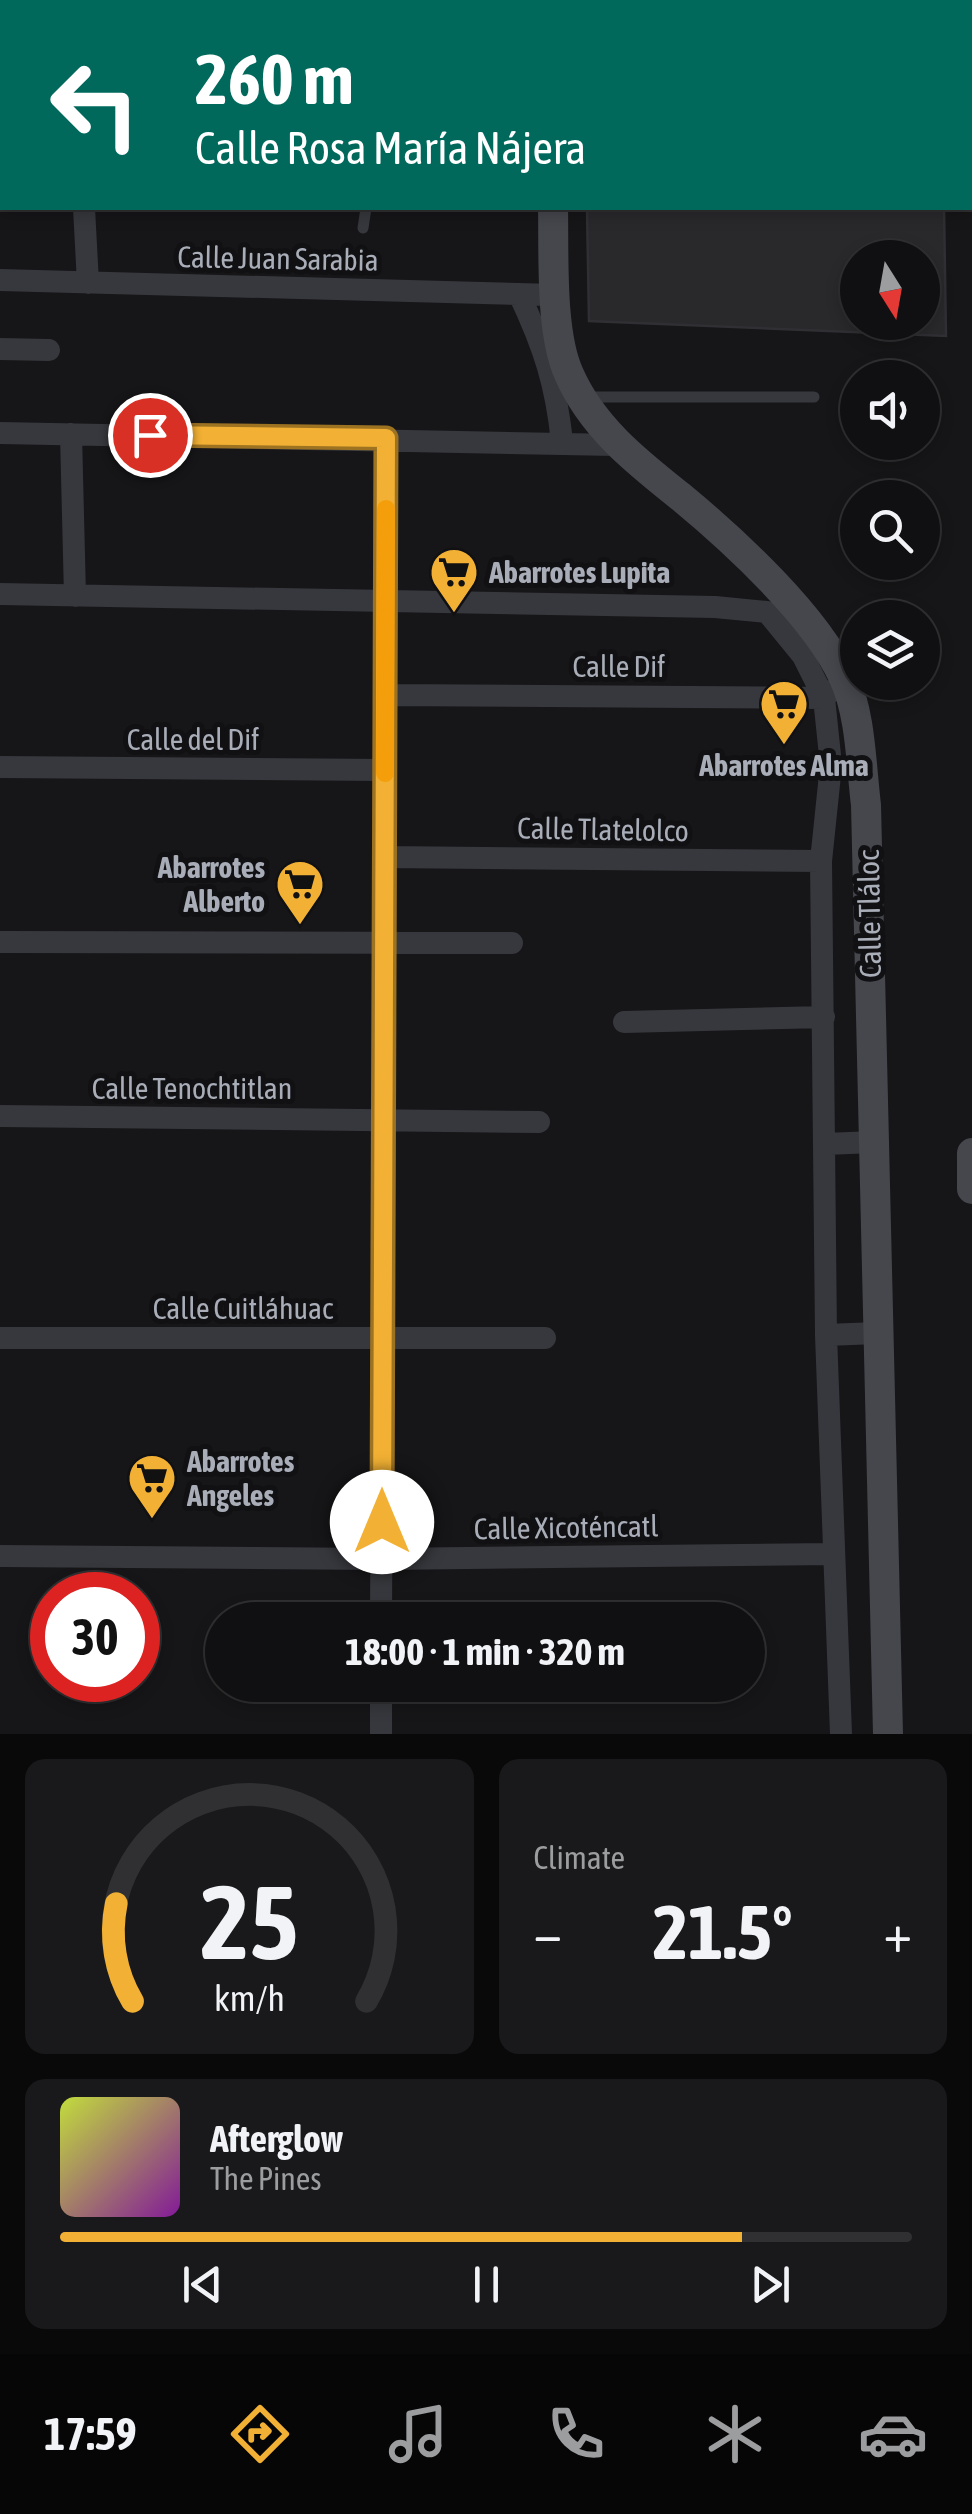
<!DOCTYPE html>
<html lang="en">
<head>
<meta charset="utf-8">
<style>
  :root { --surface:#101012; --page:#19191b; --text:#f1f3f6; --muted:#9c9d9f; --line:#303032; --accent:#f2b134 }
  body { margin:0; font-family:"Asap Condensed",sans-serif; background:var(--page); color:var(--text); height:100vh; display:flex; flex-direction:column; font-size:38px; white-space:nowrap }
  * { box-sizing:border-box; margin:0 }
  p { font-size:32px; color:var(--muted) }
  .icon { flex:none; width:55px; height:55px; fill:none; stroke:currentColor; stroke-width:2; stroke-linecap:round; stroke-linejoin:round }
  .map { position:relative; height:1734px; overflow:hidden }
  .panel { display:flex; flex-direction:column; gap:25px; padding:25px; background:#09090a; flex:1 }
  .panel>* { flex:none }
  .top-card { position:absolute; left:0px; top:0px; width:972px; height:210px; box-shadow:0 5px 15px #0003,0 0 0 2px var(--line); background:#00695c; color:#fff; overflow:hidden }
  .needle { width:65px; rotate:169deg }
  .fabs { position:absolute; left:840px; top:240px; display:grid; gap:20px }
  .fabs a { display:grid; place-items:center; width:100px; height:100px; border-radius:50%; background:var(--surface); box-shadow:0 5px 15px #0003,0 0 0 2px var(--line); font-size:50px }
  .speed { position:absolute; left:30px; top:1572px; display:flex; gap:20px; font-size:50px; font-weight:700; text-align:center }
  .speed>* { display:grid; place-content:center; width:130px; height:130px; border-radius:50%; background:var(--surface); box-shadow:0 5px 15px #0003,0 0 0 2px var(--line); line-height:1 }
  .speed .limit { border:15px solid #d22; background:#fff; color:#111 }
  .pin { position:absolute; display:grid; place-items:center; width:85px; height:85px; color:#fff; margin:-42px; border:5px solid #fff; border-radius:50%; box-shadow:0 2px 10px #0007 }
  .me { position:absolute; width:110px; margin:-55px; rotate:0deg; stroke-linejoin:round; filter:drop-shadow(0 0 8px #0008) }
  .turn { display:flex; align-items:center; gap:35px; height:210px; padding:0 30px; font-size:45px }
  .turn .icon { width:130px; height:130px; stroke-width:2.5 }
  .turn b { display:block; font-size:70px; line-height:85px }
  .big { font-size:75px; font-weight:700; line-height:1.1 }
  .panel .tile { flex:1; display:flex; flex-direction:column; justify-content:center; gap:15px; min-width:0; padding:0 35px; border-radius:20px; background:var(--page) }
  .panel .dial { align-items:center; gap:0 }
  .dial svg { height:260px; overflow:visible; fill:none; stroke:var(--line); stroke-width:7; stroke-linecap:round; text-anchor:middle }
  .dial text { fill:var(--text); stroke:none }
  .song { display:flex; align-items:center; gap:30px }
  .cover { width:120px; height:120px; border-radius:15px; background:linear-gradient(135deg,hsl(70 70% 55%),hsl(290 70% 35%)) }
  .played { height:10px; border-radius:5px; background:linear-gradient(90deg,var(--accent) 80%,var(--line) 80%) }
  .keys { display:flex; justify-content:space-around; direction:ltr }
  .heat { display:flex; justify-content:space-between; align-items:center; font-size:55px; direction:ltr }
  .panel .tiles { flex:1; display:grid; gap:25px; grid-template-columns:1fr 1fr }
  .tile:last-child { grid-column:span 2 }
  .trip { position:absolute; left:205px; top:1602px; width:560px; height:100px; border-radius:50px; background:var(--surface); box-shadow:0 5px 15px #0003,0 0 0 2px var(--line); font-weight:700; line-height:100px; text-align:center }
  .menu { display:flex; height:160px; justify-content:space-around; align-items:center; background:#060607; color:var(--muted) }
  .menu .icon { width:70px; height:70px }
  .menu .on { color:var(--accent) }
  .menu b { font-size:45px; color:var(--text) }
  .map>svg:first-child { display:block }
</style>
</head>
<body>
<div class="map">
<svg width="972" height="1734" viewBox="0 0 972 1734">
  <rect width="100%" height="100%" fill="#161618"/>
  <path fill="#29292c" stroke="#303034" stroke-width="2.5" fill-rule="evenodd" d="M587,208H944L946,336L589,321ZM858,258H922V322H858Z"/>
  <g fill="none" stroke-linecap="round" stroke-linejoin="round">
    <path stroke="#37383d" stroke-width="11" d="M605,0V2
      M868,0V2
      M965,0V2
      M238,2V0
      M390,2V0
      M789,2V0
      M970,154L972,158
      M363,228L366,208
      M588,397H814"/>
    <path stroke="#37383d" stroke-width="22" d="M76,0V2
      M0,57H2
      M84,208L88,283
      M0,280L555,295
      M519,294C544,347 556,384 562,442
      M0,349L49,350
      M0,433L616,445
      M71,434L75,596
      M0,594L715,607L767,612L803,656L824,698L831,765L821,861L826,1335L841,1734
      M386,695L824,698L831,691
      M0,767L385,770
      M385,857L821,861
      M0,942L512,943
      M624,1022L824,1017
      M0,1116L539,1122
      M825,1144L874,1142
      M826,1335L877,1333
      M0,1338H545
      M0,1556L382,1559L832,1554
      M381,1620L387,438
      M381,1734V1685"/>
    <path stroke="#45474d" stroke-width="30" d="M550,0V2
      M553,208C554,253 550,333 569,374C592,427 637,462 681,497C733,540 816,616 844,678C861,715 861,765 866,805L888,1734
      M972,1153V1189"/>
  </g>
  <g fill="none" stroke-linecap="round" stroke-linejoin="round">
    <g stroke="#9d7322" stroke-width="25">
      <path id="route" d="M150,435L386,438L382,1522"/>
    </g>
    <use href="#route" stroke="#f2b134" stroke-width="18"/>
    <path stroke="#f59e0b" stroke-width="18" d="M385,773L386,509"/>
  </g>
  <defs>
    <g id="supermarket-pin" transform="scale(2.5)"><path d="M0 17L-7.5 6A9.5 9.5 0 1 1 7.5 6Z" fill="#f2b134" stroke="#111113"/><path d="M-6-5.5h2.5l.6 2H6L4.5 2H-2.5L-4.4-4H-6ZM-1.5 3.2a1.3 1.3 0 1 0 .1 0ZM3 3.2a1.3 1.3 0 1 0 .1 0Z" fill="#111"/></g>
  </defs>
  <g fill-rule="evenodd">
    <use href="#supermarket-pin" x="454" y="572"/>
    <use href="#supermarket-pin" x="784" y="704"/>
    <use href="#supermarket-pin" x="300" y="884"/>
    <use href="#supermarket-pin" x="152" y="1478"/>
  </g>
  <g text-anchor="middle" dominant-baseline="central" stroke-width="10" stroke-linejoin="round" paint-order="stroke">
    <g font-size="30" fill="#a8adb8" stroke="#111113">
      <text transform="translate(278 258) rotate(1)">Calle Juan Sarabia</text>
      <text x="619" y="666">Calle Dif</text>
      <text x="193" y="739">Calle del Dif</text>
      <text transform="translate(603 829) rotate(1)">Calle Tlatelolco</text>
      <text transform="translate(869 914) rotate(-91)">Calle Tláloc</text>
      <text x="192" y="1088">Calle Tenochtitlan</text>
      <text x="243" y="1308">Calle Cuitláhuac</text>
      <text transform="translate(566 1527) rotate(-1)">Calle Xicoténcatl</text>
    </g>
    <g font-size="30" font-weight="bold" fill="#a8adb8" stroke="#111113" text-anchor="start">
      <text x="489" y="572">Abarrotes Lupita</text>
      <text x="784" y="765" text-anchor="middle">Abarrotes Alma</text>
      <text x="265" y="867" text-anchor="end">Abarrotes<tspan x="265" dy="34">Alberto</tspan></text>
      <text x="187" y="1461">Abarrotes<tspan x="187" dy="34">Angeles</tspan></text>
    </g>
  </g>
</svg>
<div class="fabs">
<a><svg class="needle" viewBox="-14 -14 28 28"><path d="M0-13l5 13h-10z" fill="#e53935"/><path d="M0 13l5-13h-10z" fill="#9c9d9f"/></svg></a>
<a><svg class="icon" aria-label="sound" viewBox="0 0 24 24"><path d="M4 9h4l5-4v14l-5-4H4zM17 9q2 3 0 6"/></svg></a>
<a><svg class="icon" aria-label="search" viewBox="0 0 24 24"><circle cx="10" cy="10" r="6"/><path d="M15 15l6 6"/></svg></a>
<a><svg class="icon" aria-label="layers" viewBox="0 0 24 24"><path d="M12 4l9 5-9 5-9-5zM3 14l9 5 9-5"/></svg></a>
</div>
<div class="speed"><div class="limit">30</div></div>
<div class="pin" style="left:150px;top:435px;background:#d93025"><svg class="icon" aria-label="arrive" viewBox="0 0 24 24"><path d="M6 21V4h12l-3 4 3 4H6"/></svg></div>
<svg class="me" style="left:382px;top:1522px" viewBox="-20 -20 40 40"><circle r="19" fill="#fff"/><path d="M0-13L10 11 0 6-10 11z" fill="#f2b134"/></svg>
<div class="trip">18:00 · 1 min · 320 m</div>
<div class="top-card">
<div class="turn"><svg class="icon" aria-label="left" viewBox="0 0 24 24"><path d="M17 20v-9H6M10 6l-5 5 5 5"/></svg><div><b>260 m</b>Calle Rosa María Nájera</div></div>
</div>
</div>
<section class="panel">
<div class="tiles">
<div class="tile dial"><svg viewBox="0 0 100 80">
<path d="M14 69A42 42 0 1 1 86 69"/>
<path d="M14 69A42 42 0 0 1 9 39" stroke="#f2b134"/>
<text x="50" y="56" font-size="32" font-weight="700">25</text>
<text x="50" y="72" font-size="11">km/h</text>
</svg></div>
<div class="tile"><p>Climate</p>
<div class="heat"><a>−</a><b class="big">21.5°</b><a>+</a></div>
</div>
<div class="tile">
<div class="song"><i class="cover"></i><div><b>Afterglow</b><p>The Pines</p></div></div>
<div class="played"></div>
<div class="keys"><svg class="icon" aria-label="previous" viewBox="0 0 24 24"><path d="M18 5L8 12l10 7zM5 5v14"/></svg><svg class="icon" aria-label="pause" viewBox="0 0 24 24"><path d="M8 5v14M16 5v14"/></svg><svg class="icon" aria-label="next" viewBox="0 0 24 24"><path d="M6 5l10 7-10 7zM19 5v14"/></svg></div>
</div>
</div>
</section>
<nav class="menu">
<b>17:59</b>
<svg class="icon on" aria-label="directions" viewBox="0 0 24 24"><path d="M12 3l9 9-9 9-9-9zM9 14v-3h6M13 9l2 2-2 2"/></svg>
<svg class="icon" aria-label="music" viewBox="0 0 24 24"><path d="M9 18V5l10-2v13"/><circle cx="6" cy="18" r="3"/><circle cx="16" cy="16" r="3"/></svg>
<svg class="icon" aria-label="phone" viewBox="0 0 24 24"><path d="M5 4h4l2 5-3 2q2 4 5 5l2-3 5 2v4C11 20 4 13 5 4z"/></svg>
<svg class="icon" aria-label="climate" viewBox="0 0 24 24"><path d="M12 3v18M4 7l16 10M4 17L20 7"/></svg>
<svg class="icon" aria-label="car" viewBox="0 0 24 24"><path d="M5 17H2v-5l4-1 3-4h7l3 4 3 1v5h-3M9 17h6M6 11h13"/><circle cx="7" cy="17" r="2"/><circle cx="17" cy="17" r="2"/></svg>
</nav>
</body>
</html>
